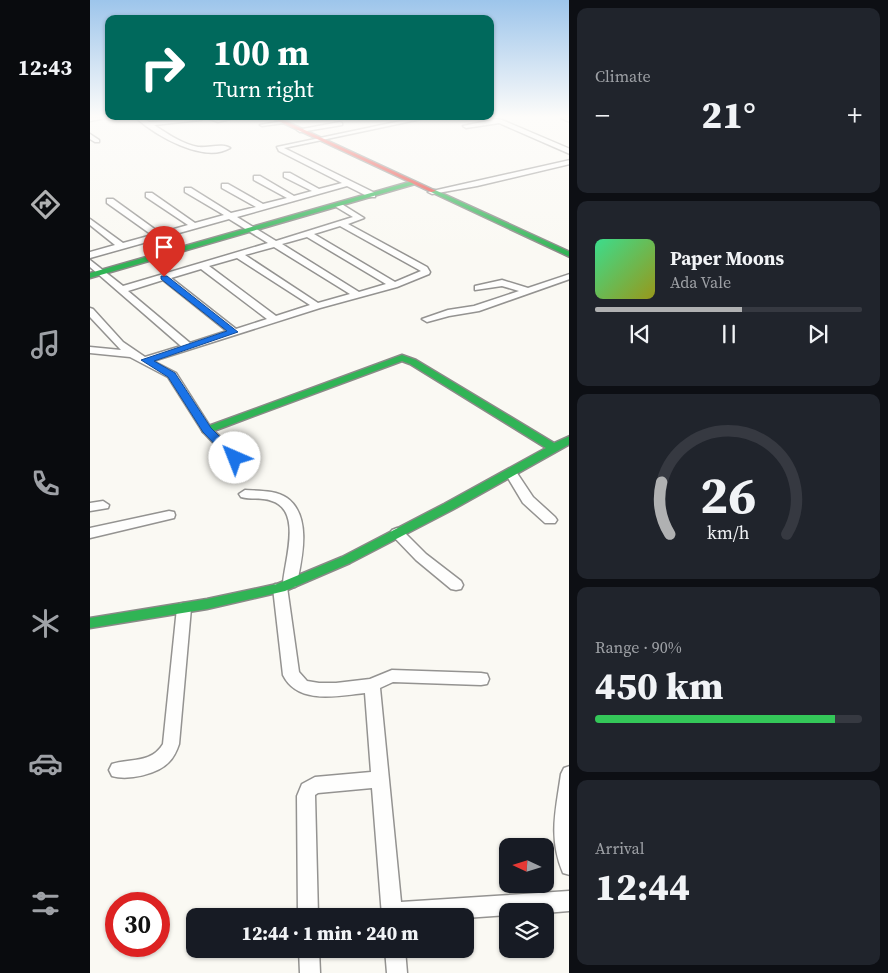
<!DOCTYPE html>
<html lang="en">
<head>
<meta charset="utf-8">
<style>
  :root { --surface:#171b24; --page:#20242c; --text:#f1f3f6; --muted:#9ea1a6; --line:#363941; --accent:#b0b1b2 }
  body { margin:0; font-family:"Source Serif 4",serif; background:var(--page); color:var(--text); height:100vh; display:flex; flex-direction:column; font-size:19px; white-space:nowrap }
  * { box-sizing:border-box; margin:0 }
  p { font-size:16px; color:var(--muted) }
  .icon { flex:none; width:28px; height:28px; fill:none; stroke:currentColor; stroke-width:2; stroke-linecap:round; stroke-linejoin:round }
  .map { position:relative; flex:1; overflow:hidden }
  .panel { display:flex; flex-direction:column; gap:8px; padding:8px; background:#0d0f14; width:319px }
  .panel>* { flex:none }
  .banner { position:absolute; left:15px; top:15px; width:389px; height:105px; border-radius:10px; box-shadow:0 1px 4px #0004; background:#00695c; color:#fff; overflow:hidden }
  .needle { width:32px; rotate:274deg }
  .buttons { position:absolute; left:409px; top:838px; display:grid; gap:10px }
  .buttons a { display:grid; place-items:center; width:55px; height:55px; border-radius:10px; background:var(--surface); box-shadow:0 1px 4px #0004; font-size:25px }
  .speed { position:absolute; left:15px; top:892px; display:flex; gap:10px; font-size:25px; font-weight:700; text-align:center }
  .speed>* { display:grid; place-content:center; width:65px; height:65px; border-radius:50%; background:var(--surface); box-shadow:0 1px 4px #0004; line-height:1 }
  .speed .limit { border:8px solid #d22; background:#fff; color:#111 }
  .pin { position:absolute; display:grid; place-items:center; width:42px; height:42px; color:#fff; margin:-51px -21px; border-radius:50% 50% 50% 0; rotate:-45deg; box-shadow:0 0 5px #0007 }
  .pin .icon { rotate:45deg }
  .me { position:absolute; width:55px; margin:-28px; rotate:316deg; stroke-linejoin:round; filter:drop-shadow(0 0 4px #0008) }
  .turn { display:flex; align-items:center; gap:18px; height:105px; padding:0 25px; font-size:22px }
  .turn .icon { width:65px; height:65px; stroke-width:2.5 }
  .turn b { display:block; font-size:35px; line-height:42px }
  .big { font-size:38px; font-weight:800; line-height:1.1 }
  .panel .tile { flex:1; display:flex; flex-direction:column; justify-content:center; gap:8px; min-width:0; padding:0 18px; border-radius:10px; background:var(--page) }
  .panel .dial { align-items:center; gap:0 }
  .dial svg { height:130px; overflow:visible; fill:none; stroke:var(--line); stroke-width:7; stroke-linecap:round; text-anchor:middle }
  .dial text { fill:var(--text); stroke:none }
  .song { display:flex; align-items:center; gap:15px }
  .cover { width:60px; height:60px; border-radius:8px; background:linear-gradient(135deg,hsl(150 70% 55%),hsl(60 70% 35%)) }
  .played { height:5px; border-radius:2px; background:linear-gradient(90deg,var(--accent) 55%,var(--line) 55%) }
  .keys { display:flex; justify-content:space-around; direction:ltr }
  .heat { display:flex; justify-content:space-between; align-items:center; font-size:28px; direction:ltr }
  .charge { height:8px; border-radius:4px; background:linear-gradient(90deg,#34c759 90%,var(--line) 0) }
  .trip { position:absolute; left:96px; top:908px; width:288px; height:50px; border-radius:10px; background:var(--surface); box-shadow:0 1px 4px #0004; font-weight:800; line-height:50px; text-align:center }
  main { display:flex; flex:1; min-height:0 }
  .tab-bar { display:flex; flex-direction:column; width:90px; justify-content:space-around; align-items:center; background:#090b0e; color:var(--muted) }
  .tab-bar .icon { width:35px; height:35px }
  .tab-bar .current { color:var(--accent) }
  .tab-bar b { font-size:22px; color:var(--text) }
  .map>svg:first-child { display:block }
</style>
</head>
<body>
<main>
<nav class="tab-bar">
<b>12:43</b>
<svg class="icon current" aria-label="directions" viewBox="0 0 24 24"><path d="M12 3l9 9-9 9-9-9zM9 14v-3h6M13 9l2 2-2 2"/></svg>
<svg class="icon" aria-label="music" viewBox="0 0 24 24"><path d="M9 18V5l10-2v13"/><circle cx="6" cy="18" r="3"/><circle cx="16" cy="16" r="3"/></svg>
<svg class="icon" aria-label="phone" viewBox="0 0 24 24"><path d="M5 4h4l2 5-3 2q2 4 5 5l2-3 5 2v4C11 20 4 13 5 4z"/></svg>
<svg class="icon" aria-label="climate" viewBox="0 0 24 24"><path d="M12 3v18M4 7l16 10M4 17L20 7"/></svg>
<svg class="icon" aria-label="car" viewBox="0 0 24 24"><path d="M5 17H2v-5l4-1 3-4h7l3 4 3 1v5h-3M9 17h6M6 11h13"/><circle cx="7" cy="17" r="2"/><circle cx="17" cy="17" r="2"/></svg>
<svg class="icon" aria-label="filters" viewBox="0 0 24 24"><path d="M4 7h16M4 17h16"/><circle cx="9" cy="7" r="2"/><circle cx="15" cy="17" r="2"/></svg>
</nav>
<div class="map">
<svg width="480" height="973" viewBox="0 0 480 973">
  <rect width="100%" height="100%" fill="#faf9f3"/>
  <g fill="none" stroke-linecap="round" stroke-linejoin="round">
    <g stroke="#949391" stroke-width="3">
      <path id="lane" d="M193,121L194,123L172,126L170,125Z"/>
    </g>
    <g stroke="#949391" stroke-width="3">
      <path id="street" d="M0,118H16L0,121Z
        M46,118H53L59,122L114,118L111,120L64,125C78,134 92,144 108,147C118,148 133,143 140,148C114,164 65,135 46,118Z
        M117,118H144L128,122Z
        M325,118H336L194,148L285,193V197H279L257,186L147,217L186,241L263,217L243,205L250,203L274,218L258,224L337,267L340,272L339,274L307,287L230,308L63,361L86,373L121,428L149,455L151,458L149,461H141L113,432L78,377L40,357L0,353V347L31,350L0,317V308L3,309L33,342L55,357L91,346L0,267V260L33,286L178,243L139,219L0,258V252L25,245L0,225V219L33,243L62,235L17,203V199H23L70,233L98,225L56,197V193H62L105,223L134,215L95,192V188H101L141,213L166,207L132,188V184H138L173,204L197,198L164,180V176H170L204,196L222,191L194,177V173H200L229,189L252,183L189,151L187,147ZM250,226L331,271L305,282L224,234ZM217,237L296,284L269,292L192,244ZM184,247L260,294L228,303L155,255ZM147,258L220,305L186,316L119,266ZM111,269L177,319L146,329L81,278ZM73,280L137,331L100,343L38,291Z
        M399,118L412,120L480,149V154L409,123L376,128L373,126L402,120Z
        M471,118H480V122Z
        M250,122L252,123V125L210,132L207,130Z
        M0,134L9,140V142H5L0,139Z
        M480,160V164L387,186L342,194L338,192Z
        M480,274V279L389,311L359,316L337,322L332,319L358,310L384,306L429,291L412,286L385,290V286L412,280L438,288Z
        M421,469L425,470L443,497L465,517L467,520L465,523H455L433,503L415,473Z
        M155,490C168,491 186,490 197,498C222,516 212,558 207,583L205,587H197L209,672L217,681L229,683H246L280,679L302,670L391,673L397,674L399,679L397,684L391,685L303,682L290,688L311,902L480,891V911L455,913L418,911V915L375,918V916H292L282,788L228,793L225,795L228,916H208L207,796L212,784L225,777L281,772L275,693C248,696 208,705 193,675L183,588L185,584H193C194,562 213,511 182,501C172,497 161,500 151,497L149,494Z
        M13,501L19,505L18,508L0,511V503Z
        M79,511L84,512L85,515L84,518L0,538V528Z
        M307,528L312,530L336,554L371,581L373,585L371,589L366,590L361,589L326,560L300,533L302,530Z
        M94,603L99,604L101,608L89,744C87,750 84,757 79,762C68,774 38,781 22,776L19,770L22,764C40,758 61,764 73,744L87,608L89,604Z
        M480,766V875L473,873C458,837 466,810 471,774L474,768Z
        M209,949H229L230,973H210Z
        M295,949H315L317,973H297Z"/>
    </g>
    <g stroke="#8a8a87" stroke-width="3">
      <path id="fast" d="M323,181L326,183L325,184L0,278V273Z
        M341,190H345L480,252V257L341,192Z
        M312,355L326,360L464,443L480,436V444L362,510L260,563L195,591L117,609L0,628V618L117,599L187,584L252,557L354,504L456,448L320,364L312,361L121,432H113L112,430L113,428Z"/>
    </g>
    <g stroke="#8a8a87" stroke-width="3">
      <path id="jam" d="M182,118H189L346,191L341,192Z"/>
    </g>
    <use href="#lane" fill="#fefefd" fill-rule="evenodd"/>
    <use href="#street" fill="#fefefd" fill-rule="evenodd"/>
    <use href="#fast" fill="#30b455" fill-rule="evenodd"/>
    <use href="#jam" fill="#e5322d" fill-rule="evenodd"/>
  </g>
  <linearGradient id="sky" x2="0" y2="1"><stop stop-color="#9dc5eb"/><stop offset="0.46" stop-color="#fdfcfa"/><stop offset="1" stop-color="#fdfcfa" stop-opacity="0"/></linearGradient>
  <rect width="480" height="254" fill="url(#sky)"/>
  <path fill="#1a73e8" stroke="#114b97" d="M71,276H77L148,332L64,361L85,373L121,428L149,456L150,458L149,461H141L113,432L78,377L51,360L137,331L71,279Z"/>
</svg>
<div class="buttons">
<a><svg class="needle" viewBox="-14 -14 28 28"><path d="M0-13l5 13h-10z" fill="#e53935"/><path d="M0 13l5-13h-10z" fill="#9ea1a6"/></svg></a>
<a><svg class="icon" aria-label="layers" viewBox="0 0 24 24"><path d="M12 4l9 5-9 5-9-5zM3 14l9 5 9-5"/></svg></a>
</div>
<div class="speed"><div class="limit">30</div></div>
<div class="pin" style="left:74px;top:277px;background:#d93025"><svg class="icon" aria-label="arrive" viewBox="0 0 24 24"><path d="M6 21V4h12l-3 4 3 4H6"/></svg></div>
<svg class="me" style="left:145px;top:458px" viewBox="-20 -20 40 40"><circle r="19" fill="#fff"/><path d="M0-13L10 11 0 6-10 11z" fill="#1a73e8"/></svg>
<div class="trip">12:44 · 1 min · 240 m</div>
<div class="banner">
<div class="turn"><svg class="icon" aria-label="right" viewBox="0 0 24 24"><path d="M7 20v-9h11M14 6l5 5-5 5"/></svg><div><b>100 m</b>Turn right</div></div>
</div>
</div>
<section class="panel">
<div class="tile"><p>Climate</p>
<div class="heat"><a>−</a><b class="big">21°</b><a>+</a></div>
</div>
<div class="tile">
<div class="song"><i class="cover"></i><div><b>Paper Moons</b><p>Ada Vale</p></div></div>
<div class="played"></div>
<div class="keys"><svg class="icon" aria-label="previous" viewBox="0 0 24 24"><path d="M18 5L8 12l10 7zM5 5v14"/></svg><svg class="icon" aria-label="pause" viewBox="0 0 24 24"><path d="M8 5v14M16 5v14"/></svg><svg class="icon" aria-label="next" viewBox="0 0 24 24"><path d="M6 5l10 7-10 7zM19 5v14"/></svg></div>
</div>
<div class="tile dial"><svg viewBox="0 0 100 80">
<path d="M14 69A42 42 0 1 1 86 69"/>
<path d="M14 69A42 42 0 0 1 9 37" stroke="#b0b1b2"/>
<text x="50" y="56" font-size="32" font-weight="700">26</text>
<text x="50" y="72" font-size="11">km/h</text>
</svg></div>
<div class="tile"><p>Range · 90%</p><b class="big">450 km</b><div class="charge"></div></div>
<div class="tile"><p>Arrival</p><b class="big">12:44</b></div>
</section>
</main>
</body>
</html>
